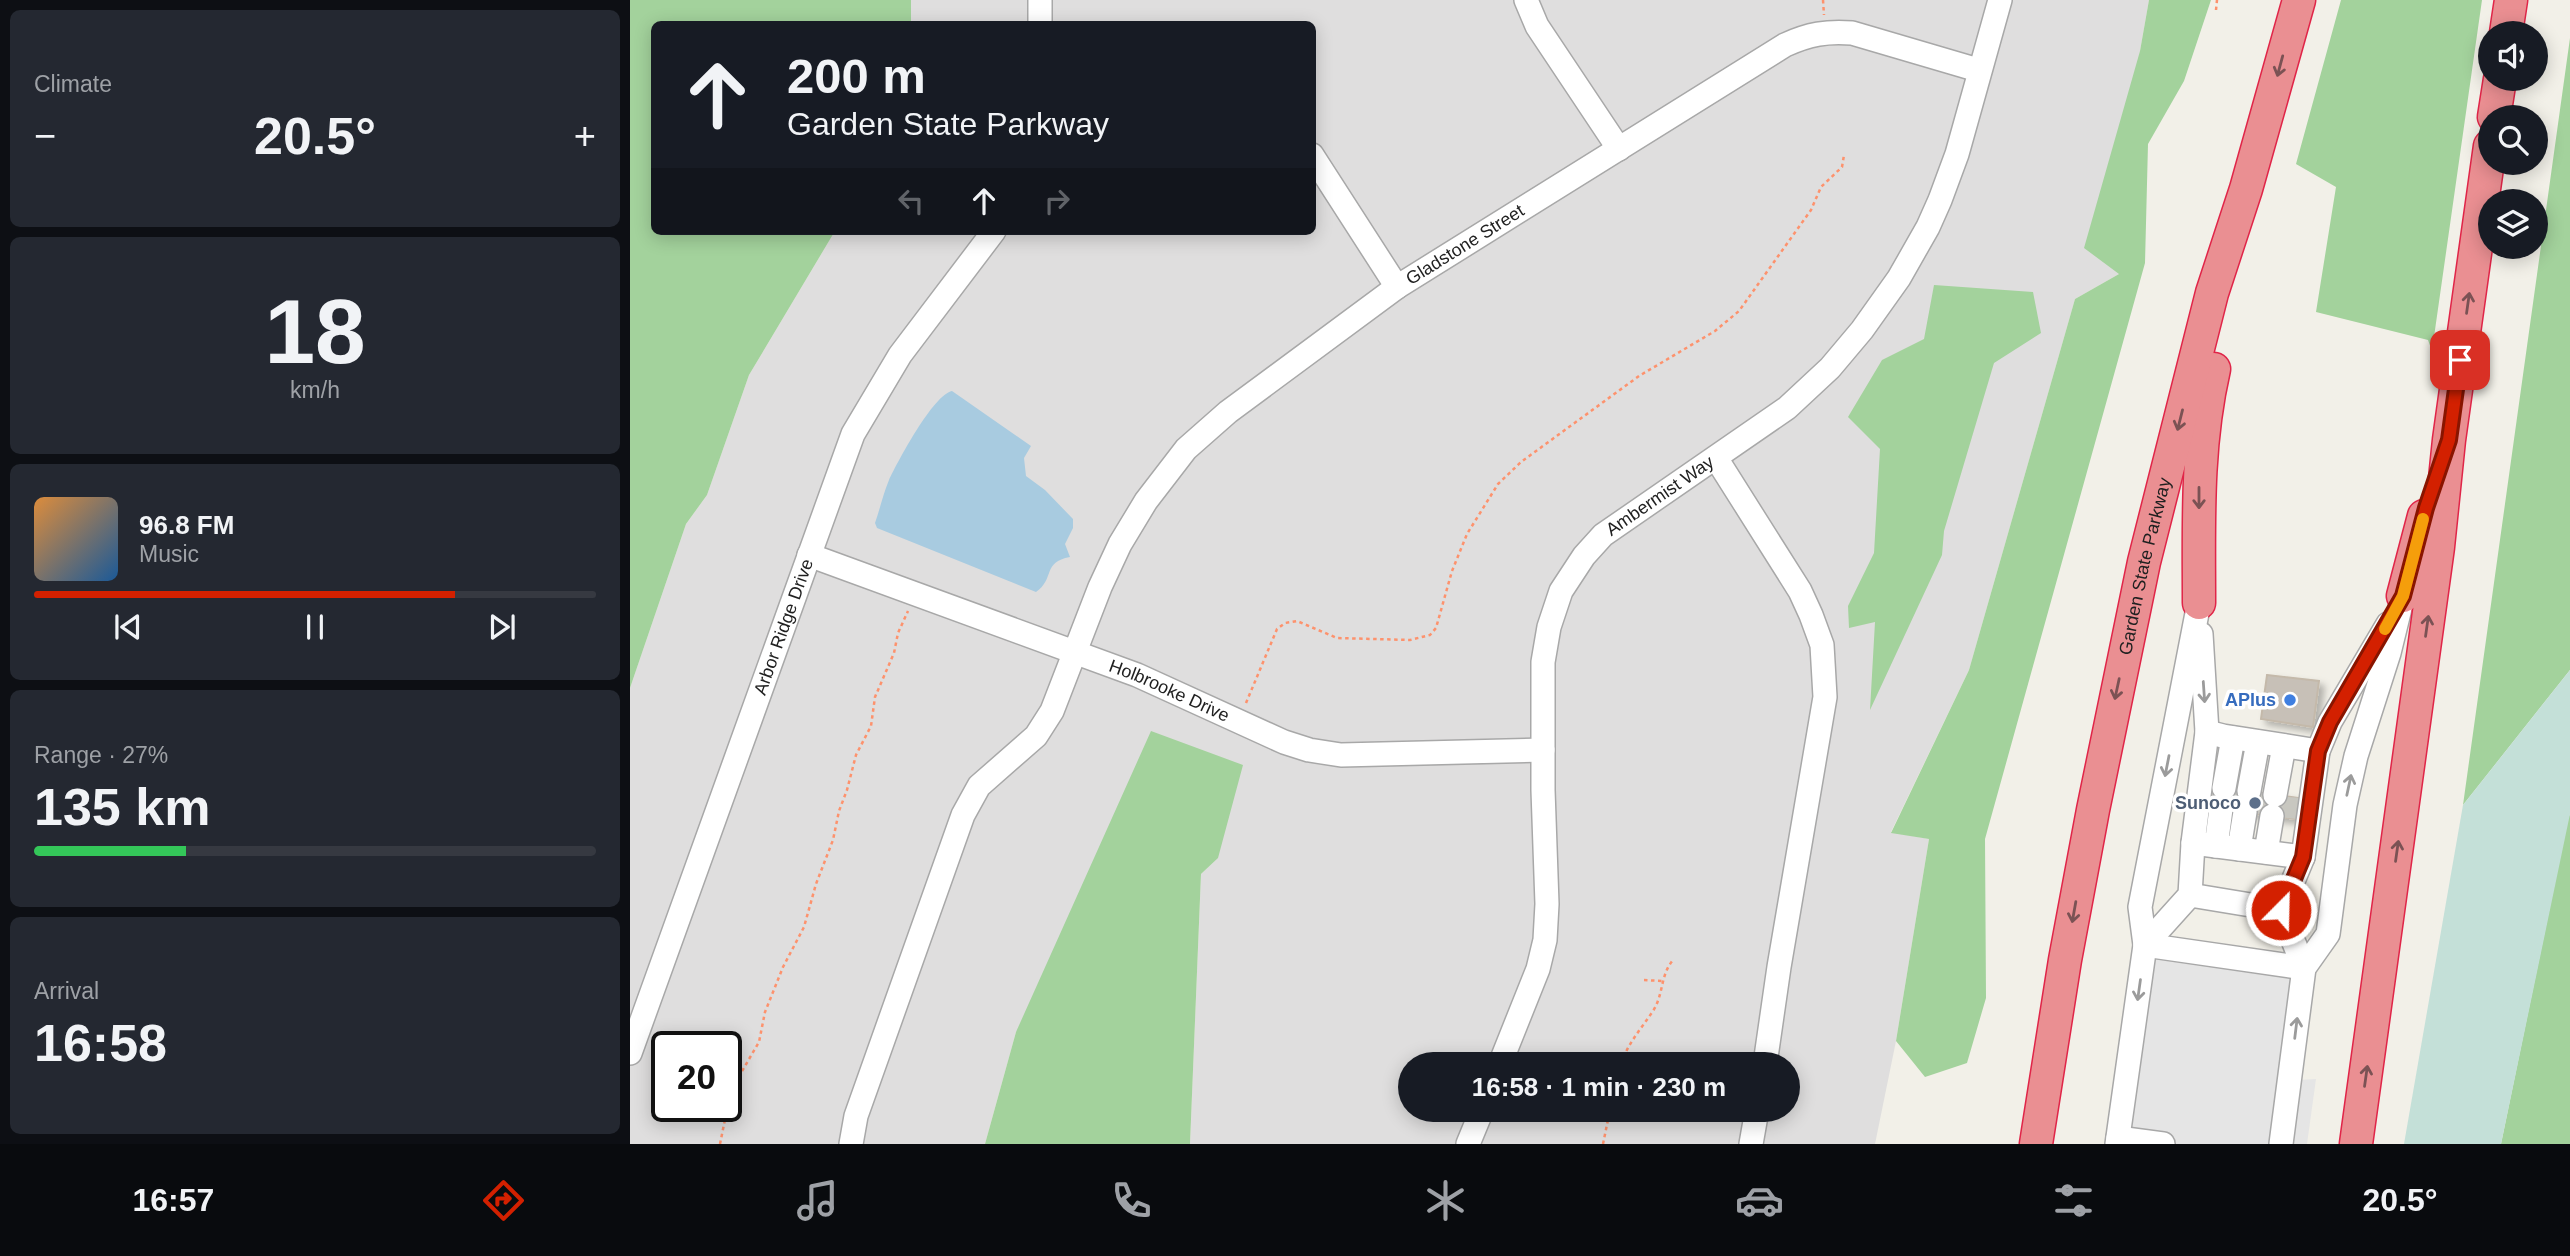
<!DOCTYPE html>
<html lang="en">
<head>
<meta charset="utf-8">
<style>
  :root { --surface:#171b24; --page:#242831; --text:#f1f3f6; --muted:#9ea1a6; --line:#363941; --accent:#d32000 }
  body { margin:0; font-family:Arial,sans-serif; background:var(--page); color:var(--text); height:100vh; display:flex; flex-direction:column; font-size:26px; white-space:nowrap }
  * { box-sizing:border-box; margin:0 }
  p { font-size:23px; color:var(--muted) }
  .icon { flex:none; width:38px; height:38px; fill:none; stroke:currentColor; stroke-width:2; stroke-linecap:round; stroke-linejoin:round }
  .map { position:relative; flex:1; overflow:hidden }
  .side { display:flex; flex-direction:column; gap:10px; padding:10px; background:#0d0f14; width:630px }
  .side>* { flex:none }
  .hud { position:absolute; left:21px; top:21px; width:665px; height:214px; border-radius:10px; box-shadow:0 4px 18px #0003; background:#171b24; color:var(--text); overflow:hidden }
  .controls { position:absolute; left:1848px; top:21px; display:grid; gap:14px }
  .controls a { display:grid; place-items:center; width:70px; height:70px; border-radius:50%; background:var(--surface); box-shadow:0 4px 18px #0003; font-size:35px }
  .speed { position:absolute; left:21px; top:1031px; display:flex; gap:14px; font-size:35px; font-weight:700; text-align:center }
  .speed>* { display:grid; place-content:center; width:91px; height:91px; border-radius:50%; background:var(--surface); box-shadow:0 4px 18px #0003; line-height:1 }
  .speed .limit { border:4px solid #111; border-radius:10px; background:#fff; color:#111 }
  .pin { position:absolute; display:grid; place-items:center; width:60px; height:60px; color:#fff; margin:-30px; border-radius:14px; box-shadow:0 4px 10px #0006 }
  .me { position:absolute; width:77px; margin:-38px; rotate:23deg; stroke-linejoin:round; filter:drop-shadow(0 0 5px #0008) }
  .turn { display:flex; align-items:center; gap:24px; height:147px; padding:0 21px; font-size:32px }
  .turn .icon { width:91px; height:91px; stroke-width:2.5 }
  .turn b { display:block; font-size:49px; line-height:60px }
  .lanes { display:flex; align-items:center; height:66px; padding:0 21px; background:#0003; justify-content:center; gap:35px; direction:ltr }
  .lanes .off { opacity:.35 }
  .big { font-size:52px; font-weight:600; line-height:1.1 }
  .side .widget { flex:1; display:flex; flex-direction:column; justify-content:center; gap:10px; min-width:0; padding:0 24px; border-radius:10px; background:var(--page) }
  .side .dial { align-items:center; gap:0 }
  .dial b { font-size:91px; line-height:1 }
  .song { display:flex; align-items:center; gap:21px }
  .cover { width:84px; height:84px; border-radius:10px; background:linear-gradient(135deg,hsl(30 70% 55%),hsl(210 70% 35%)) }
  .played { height:7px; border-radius:4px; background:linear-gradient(90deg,var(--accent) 75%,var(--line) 75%) }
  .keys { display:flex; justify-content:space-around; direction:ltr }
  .heat { display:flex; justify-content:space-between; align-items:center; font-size:38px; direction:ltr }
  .charge { height:10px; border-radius:5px; background:linear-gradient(90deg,#34c759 27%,var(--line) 0) }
  .trip { position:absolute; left:768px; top:1052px; width:402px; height:70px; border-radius:35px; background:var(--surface); box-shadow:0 4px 18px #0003; font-weight:600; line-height:70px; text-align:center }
  .tabs { display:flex; height:112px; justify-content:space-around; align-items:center; background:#090b0e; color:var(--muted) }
  .tabs .icon { width:49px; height:49px }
  .tabs .selected { color:var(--accent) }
  .tabs b { font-size:32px; color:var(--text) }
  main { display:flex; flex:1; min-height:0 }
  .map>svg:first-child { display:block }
</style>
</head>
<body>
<main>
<section class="side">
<div class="widget"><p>Climate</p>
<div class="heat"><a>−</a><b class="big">20.5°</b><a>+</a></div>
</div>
<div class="widget dial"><b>18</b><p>km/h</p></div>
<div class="widget">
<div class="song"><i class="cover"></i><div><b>96.8 FM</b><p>Music</p></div></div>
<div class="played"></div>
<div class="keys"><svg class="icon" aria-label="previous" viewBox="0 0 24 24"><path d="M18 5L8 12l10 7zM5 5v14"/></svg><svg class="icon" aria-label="pause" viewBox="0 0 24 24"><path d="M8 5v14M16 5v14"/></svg><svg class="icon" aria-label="next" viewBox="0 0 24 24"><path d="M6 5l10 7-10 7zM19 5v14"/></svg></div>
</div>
<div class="widget"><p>Range · 27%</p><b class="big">135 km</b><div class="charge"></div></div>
<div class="widget"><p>Arrival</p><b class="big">16:58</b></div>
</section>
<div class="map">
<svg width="1940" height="1144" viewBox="0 0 1940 1144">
  <defs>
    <filter id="shadow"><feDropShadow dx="5" dy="5" stdDeviation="3.5" flood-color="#0004"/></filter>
  </defs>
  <rect width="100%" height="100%" fill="#f2f0e8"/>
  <path fill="#dfdede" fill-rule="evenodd" d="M281,0H1519L1510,51L1489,274L1445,299L1339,670L1261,832L1299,839L1266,1041L1245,1144H560L571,874L588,858L386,1032L355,1144H0V688L56,524L77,495L119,375L205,231H682V24H281ZM37,1046H96V1106H37ZM780,1064H1158V1110H780Z"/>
  <path fill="#a3d29c" d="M0,0H281V24H24V231H205L119,375L77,495L56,524L0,688Z
    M1519,0H1581L1554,81L1518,144L1515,263L1355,839L1356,998L1337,1063L1295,1077L1266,1041L1299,839L1261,833L1339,670L1445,299L1489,274L1454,248L1510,51Z
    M1711,0H1852L1802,351L1798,340L1686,312L1706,187L1666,164Z
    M1940,38V670L1833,805Z
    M1304,285L1403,292L1411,333L1364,363L1314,531L1312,555L1240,710L1245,622L1219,628L1218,606L1244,553L1250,449L1218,417L1252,360L1294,339Z
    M521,731L613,765L588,858L571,874L560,1144H355L386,1032Z
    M1940,814V1144H1871L1938,819Z"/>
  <path fill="#c4e0d8" d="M1940,670V814L1871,1144H1774L1833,805Z"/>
  <path fill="#e5e5e5" d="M1515,945L1674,968L1651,1144H1533L1488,1138Z
    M1686,1079L1677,1144H1659L1668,1080Z"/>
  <path fill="#a8cbe0" d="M322,391L401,446L394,458L396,476L415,490L443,519V528L435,544L440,557C412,562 425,579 406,592L247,528L245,523C250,509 253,494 259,480C268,461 303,395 322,391Z"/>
  <path fill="#c7c0b7" stroke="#c4b9aa" stroke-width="2" filter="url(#shadow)" d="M1637,675L1689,681L1683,727L1631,719Z
    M1577,785L1676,799L1673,820L1574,807Z"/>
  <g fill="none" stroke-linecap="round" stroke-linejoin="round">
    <path stroke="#c8c7c0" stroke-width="23" stroke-dasharray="23 11" stroke-linecap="butt" d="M1581,808L1585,786
      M1604,811L1607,789
      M1630,814L1633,793
      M1657,818L1659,797"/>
    <g stroke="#a8a8a8" stroke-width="26">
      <g id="minor">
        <path d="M896,0L907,26L989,149"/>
        <path d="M410,24V0"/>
        <path d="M682,155L767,287"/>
        <path d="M1086,458L1170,591L1181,615L1192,645L1195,697L1149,967L1135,1064"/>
        <path id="s1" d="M179,555L507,675L654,742L679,750L711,755L913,750"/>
        <path d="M1577,732L1593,736L1688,751"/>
        <path d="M1594,788L1603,738"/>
        <path d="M1619,791L1628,742"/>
        <path d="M1645,795L1654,746"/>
        <path d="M1563,843L1673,857"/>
        <path d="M1586,846L1591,809"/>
        <path d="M1609,849L1615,812"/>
        <path d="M1636,852L1642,816"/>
        <path d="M1560,895L1651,910"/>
        <path d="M1515,945L1674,968L1651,910L1673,857L1688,751L1700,722L1758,624"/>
        <path d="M1515,945L1560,895L1563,843L1577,732L1571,634"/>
        <path id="s2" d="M0,1053L223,434L270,355L364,231"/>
        <path id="s3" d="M870,1064L908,969L915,940L917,904L913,790V662L919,627L931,591L954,556L973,535L1157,408L1200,368L1232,330L1269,278L1298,227L1310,200L1327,154L1370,0"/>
        <path d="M1488,1138L1533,1144"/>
        <path id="s4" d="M221,1144L226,1116L333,815L349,786L406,736L422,711L470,587L490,544L516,501L556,449L598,412L767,287L1155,45C1179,34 1197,31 1222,33L1348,70"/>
        <path d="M838,1144L852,1110"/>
        <path d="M1121,1144L1127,1110"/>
        <path d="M1487,1144L1515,945L1510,907L1569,603"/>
        <path d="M1651,1144L1674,968L1698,934L1715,805L1726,756L1759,653L1773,596"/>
      </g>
    </g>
    <g stroke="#e02548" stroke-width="35">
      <g id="highway">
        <path d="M1876,33L1881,0"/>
        <path d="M1864,117L1870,79"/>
        <path d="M1773,596L1794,516"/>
        <path d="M1569,603C1569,524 1566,447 1584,369"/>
        <path id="s5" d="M1406,1144L1435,960L1463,810L1514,562L1582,293L1616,189L1669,0"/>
        <path d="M1726,1144L1808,547L1819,440L1860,146"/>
      </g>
    </g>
    <path stroke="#fd926d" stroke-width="2.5" stroke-dasharray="3.5 3.5" stroke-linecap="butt" d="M1193,0L1194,15
      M1586,10L1587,0
      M616,703L647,629L655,623L667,621L707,638L780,640L800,635L806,628L822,571L837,534L868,484L891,462L1009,376L1085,331L1109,311L1181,210L1191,187L1212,167L1214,155
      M1014,980L1032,981
      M991,1064C998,1043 1011,1029 1023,1011C1034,994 1030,974 1044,959
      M90,1144L101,1090L129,1042L135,1012L153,967L174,927L186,884L203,840L209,811L217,790L226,755L241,726L245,697L264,653L268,633L278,611
      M973,1144L980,1110"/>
    <use href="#minor" stroke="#fff" stroke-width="23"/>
    <use href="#highway" stroke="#ea8f92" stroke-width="32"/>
  </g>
  <defs><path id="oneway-shaft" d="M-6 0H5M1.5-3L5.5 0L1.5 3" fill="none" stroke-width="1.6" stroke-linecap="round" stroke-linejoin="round" transform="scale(1.75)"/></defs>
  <g stroke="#7b5254">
    <use href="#oneway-shaft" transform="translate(1650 66) rotate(105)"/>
    <use href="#oneway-shaft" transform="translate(1838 303) rotate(-82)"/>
    <use href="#oneway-shaft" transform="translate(1550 420) rotate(104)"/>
    <use href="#oneway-shaft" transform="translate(1569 498) rotate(90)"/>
    <use href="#oneway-shaft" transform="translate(1797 626) rotate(-82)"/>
    <use href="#oneway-shaft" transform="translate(1487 689) rotate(102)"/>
    <use href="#oneway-shaft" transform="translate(1767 851) rotate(-82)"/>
    <use href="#oneway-shaft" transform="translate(1444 912) rotate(100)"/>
    <use href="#oneway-shaft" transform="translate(1736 1076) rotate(-82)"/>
  </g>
  <g stroke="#9b9b9b">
    <use href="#oneway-shaft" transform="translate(1574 692) rotate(86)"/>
    <use href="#oneway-shaft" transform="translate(1537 766) rotate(101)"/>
    <use href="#oneway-shaft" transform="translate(1719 785) rotate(-78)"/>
    <use href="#oneway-shaft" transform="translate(1509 990) rotate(98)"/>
    <use href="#oneway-shaft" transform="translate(1666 1028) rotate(-83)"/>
  </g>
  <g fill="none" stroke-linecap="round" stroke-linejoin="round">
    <g stroke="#891500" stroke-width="18">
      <path id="route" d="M1651,910L1673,857L1688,751L1700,722L1773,596L1796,508L1819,440L1830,360"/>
    </g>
    <use href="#route" stroke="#d32000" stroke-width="12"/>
    <path stroke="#f59e0b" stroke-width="12" d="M1755,629L1773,596L1793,519"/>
  </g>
  <circle fill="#3f7fe0" stroke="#fff" stroke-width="2.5" cx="1660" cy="700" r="7"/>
  <circle fill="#5c6f8a" stroke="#fff" stroke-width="2.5" cx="1625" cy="803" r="7"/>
  <g text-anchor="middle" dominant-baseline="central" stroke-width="7" stroke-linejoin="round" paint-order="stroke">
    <g font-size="18" fill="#212121" stroke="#fff">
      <text stroke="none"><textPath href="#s4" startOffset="1129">Gladstone Street</textPath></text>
      <text stroke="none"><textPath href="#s3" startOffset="623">Ambermist Way</textPath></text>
      <text stroke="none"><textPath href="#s5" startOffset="588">Garden State Parkway</textPath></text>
      <text stroke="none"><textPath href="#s2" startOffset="453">Arbor Ridge Drive</textPath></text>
      <text stroke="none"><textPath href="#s1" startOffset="385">Holbrooke Drive</textPath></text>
    </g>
    <g font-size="18" font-weight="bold" fill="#366cbe" stroke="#fff" text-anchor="end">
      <text x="1646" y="700">APlus</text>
    </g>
    <g font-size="18" font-weight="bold" fill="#4e5e75" stroke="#fff" text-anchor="end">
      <text x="1611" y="803">Sunoco</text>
    </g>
  </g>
</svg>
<div class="controls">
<a><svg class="icon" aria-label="sound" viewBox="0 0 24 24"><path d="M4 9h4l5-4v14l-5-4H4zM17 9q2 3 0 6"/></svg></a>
<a><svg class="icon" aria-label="search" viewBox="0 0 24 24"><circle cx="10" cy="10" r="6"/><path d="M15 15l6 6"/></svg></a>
<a><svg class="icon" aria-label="layers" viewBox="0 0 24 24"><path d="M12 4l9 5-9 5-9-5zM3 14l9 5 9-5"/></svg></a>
</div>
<div class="speed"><div class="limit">20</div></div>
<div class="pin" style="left:1830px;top:360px;background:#d93025"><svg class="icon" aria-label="arrive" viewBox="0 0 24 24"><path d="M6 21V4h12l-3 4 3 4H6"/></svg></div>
<svg class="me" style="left:1651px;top:910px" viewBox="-20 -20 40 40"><circle r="17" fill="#d32000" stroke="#fff" stroke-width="3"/><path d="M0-11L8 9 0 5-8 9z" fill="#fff"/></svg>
<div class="trip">16:58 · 1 min · 230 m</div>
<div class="hud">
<div class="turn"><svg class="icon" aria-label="ahead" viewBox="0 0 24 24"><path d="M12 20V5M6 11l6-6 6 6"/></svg><div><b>200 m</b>Garden State Parkway</div></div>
<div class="lanes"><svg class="icon off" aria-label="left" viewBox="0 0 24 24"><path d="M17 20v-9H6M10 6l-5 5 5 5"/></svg><svg class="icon" aria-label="ahead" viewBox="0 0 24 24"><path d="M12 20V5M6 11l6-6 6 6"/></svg><svg class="icon off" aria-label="right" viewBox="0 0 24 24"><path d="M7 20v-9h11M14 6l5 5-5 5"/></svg></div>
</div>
</div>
</main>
<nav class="tabs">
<b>16:57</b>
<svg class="icon selected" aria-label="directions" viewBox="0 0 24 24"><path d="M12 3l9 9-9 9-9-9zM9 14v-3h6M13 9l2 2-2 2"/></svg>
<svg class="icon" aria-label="music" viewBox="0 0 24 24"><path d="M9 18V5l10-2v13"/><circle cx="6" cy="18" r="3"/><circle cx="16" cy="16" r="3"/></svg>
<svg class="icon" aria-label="phone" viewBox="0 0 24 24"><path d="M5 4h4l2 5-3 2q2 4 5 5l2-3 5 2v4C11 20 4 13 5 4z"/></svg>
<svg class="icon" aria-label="climate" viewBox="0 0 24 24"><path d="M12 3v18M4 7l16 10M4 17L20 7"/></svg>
<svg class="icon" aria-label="car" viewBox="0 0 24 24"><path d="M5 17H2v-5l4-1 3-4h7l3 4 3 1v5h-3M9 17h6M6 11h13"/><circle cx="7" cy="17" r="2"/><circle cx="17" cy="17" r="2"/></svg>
<svg class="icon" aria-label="filters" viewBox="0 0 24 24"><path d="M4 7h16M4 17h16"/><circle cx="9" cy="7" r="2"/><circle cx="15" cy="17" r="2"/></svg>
<b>20.5°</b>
</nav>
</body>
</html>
